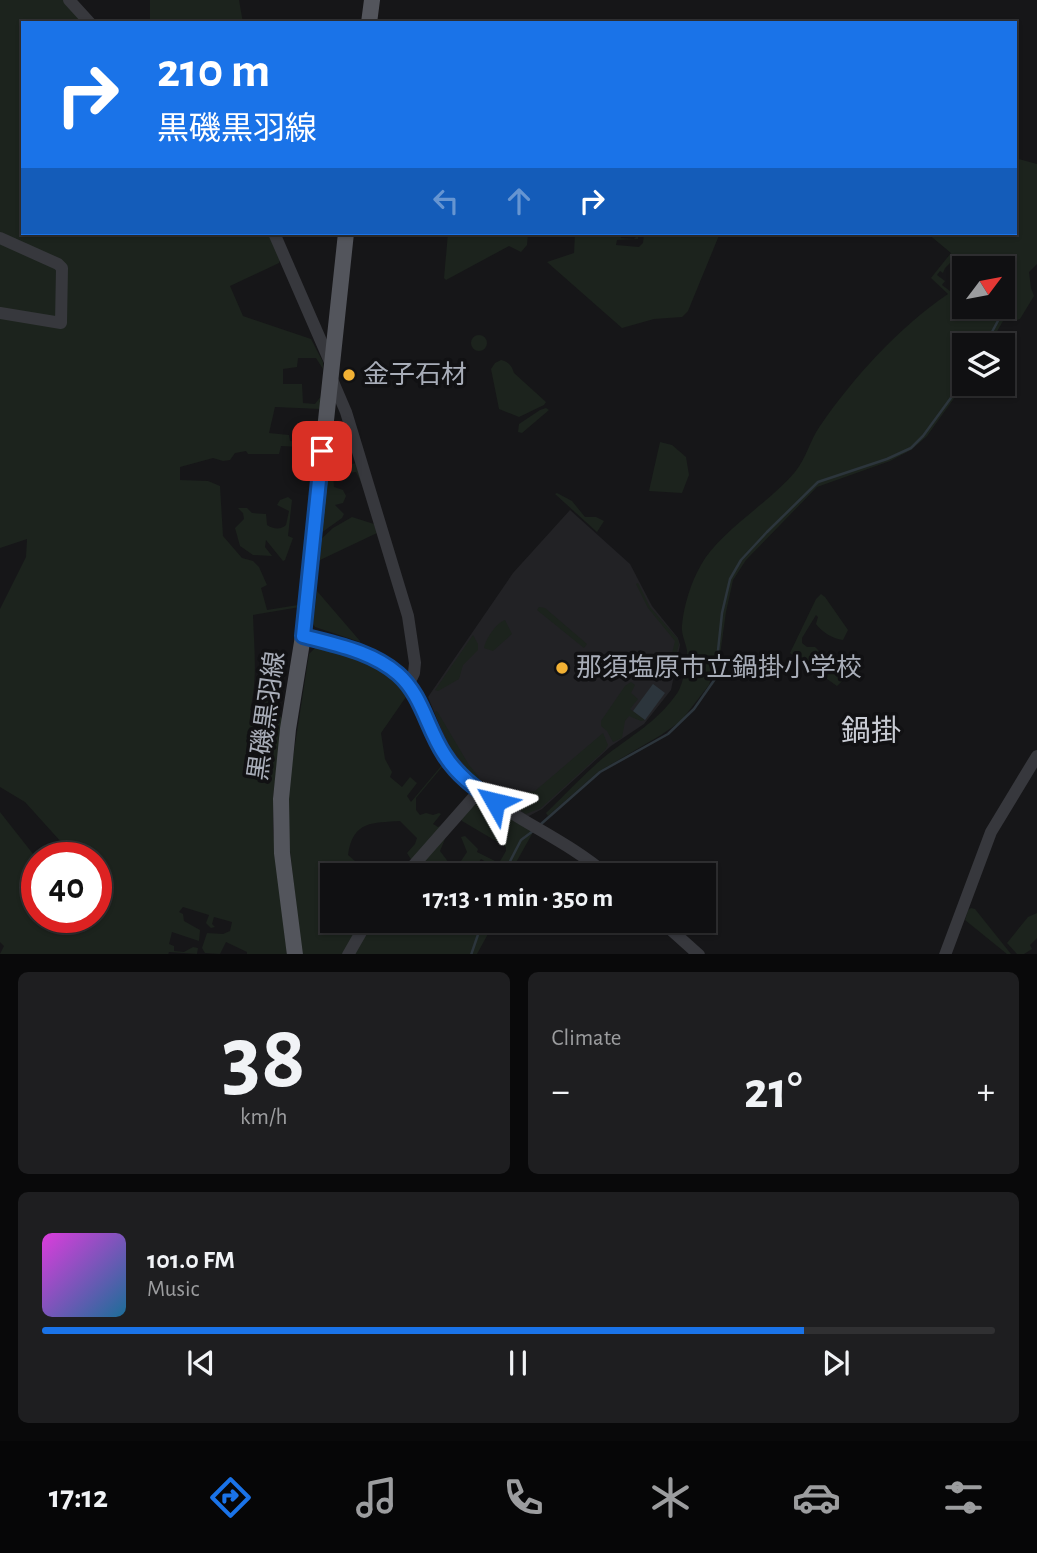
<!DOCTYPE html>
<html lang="en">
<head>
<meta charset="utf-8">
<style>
  :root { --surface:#101012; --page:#1e1e20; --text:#f1f3f6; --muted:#9c9d9f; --line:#303032; --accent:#1a73e8 }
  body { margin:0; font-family:"Alegreya Sans","Noto Sans JP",sans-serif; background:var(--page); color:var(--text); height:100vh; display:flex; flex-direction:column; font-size:26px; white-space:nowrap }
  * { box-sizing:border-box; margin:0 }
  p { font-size:23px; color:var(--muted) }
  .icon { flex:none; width:38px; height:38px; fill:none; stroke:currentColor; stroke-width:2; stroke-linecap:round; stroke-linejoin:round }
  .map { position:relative; height:954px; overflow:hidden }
  .panel { display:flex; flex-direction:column; gap:18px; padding:18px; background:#09090a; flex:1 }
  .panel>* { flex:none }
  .top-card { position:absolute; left:21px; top:21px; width:996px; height:214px; border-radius:0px; box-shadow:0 2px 5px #0004,0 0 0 2px var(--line); background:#1a73e8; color:#fff; overflow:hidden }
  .needle { width:46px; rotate:58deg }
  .fabs { position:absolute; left:952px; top:256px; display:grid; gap:14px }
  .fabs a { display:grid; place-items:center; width:63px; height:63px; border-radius:0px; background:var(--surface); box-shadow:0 2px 5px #0004,0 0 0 2px var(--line); font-size:35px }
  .speed { position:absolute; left:21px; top:842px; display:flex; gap:14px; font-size:35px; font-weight:700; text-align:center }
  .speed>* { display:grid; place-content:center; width:91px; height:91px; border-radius:50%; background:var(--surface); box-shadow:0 2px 5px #0004,0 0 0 2px var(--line); line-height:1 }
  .speed .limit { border:10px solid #d22; background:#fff; color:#111 }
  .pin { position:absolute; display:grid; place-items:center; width:60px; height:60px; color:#fff; margin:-30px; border-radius:14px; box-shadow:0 4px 10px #0006 }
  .me { position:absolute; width:77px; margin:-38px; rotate:307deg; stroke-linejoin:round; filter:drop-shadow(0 0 5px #0008) }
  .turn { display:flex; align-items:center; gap:24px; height:147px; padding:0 21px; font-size:32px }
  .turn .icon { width:91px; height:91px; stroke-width:2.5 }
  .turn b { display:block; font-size:49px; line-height:60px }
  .lanes { display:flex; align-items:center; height:66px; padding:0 21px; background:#0003; justify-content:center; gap:35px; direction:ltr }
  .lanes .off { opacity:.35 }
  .big { font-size:52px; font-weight:700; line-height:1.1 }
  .panel .card { flex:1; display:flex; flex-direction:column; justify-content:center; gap:10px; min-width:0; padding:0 24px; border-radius:10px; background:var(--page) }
  .panel .dial { align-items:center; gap:0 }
  .dial b { font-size:91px; line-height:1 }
  .song { display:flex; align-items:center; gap:21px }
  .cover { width:84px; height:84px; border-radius:10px; background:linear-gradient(135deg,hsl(300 70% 55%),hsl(200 70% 35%)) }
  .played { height:7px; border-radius:4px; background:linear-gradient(90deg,var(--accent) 80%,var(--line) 80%) }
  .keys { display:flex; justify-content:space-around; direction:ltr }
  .heat { display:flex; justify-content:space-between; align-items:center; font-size:38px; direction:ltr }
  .panel .tiles { flex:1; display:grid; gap:18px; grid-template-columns:1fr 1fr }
  .card:last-child { grid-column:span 2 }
  .trip { position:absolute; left:320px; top:863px; width:396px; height:70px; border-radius:0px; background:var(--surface); box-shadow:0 2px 5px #0004,0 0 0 2px var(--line); font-weight:700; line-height:70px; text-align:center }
  .menu { display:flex; height:112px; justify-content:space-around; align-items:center; background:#060607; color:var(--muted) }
  .menu .icon { width:49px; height:49px }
  .menu .current { color:var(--accent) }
  .menu b { font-size:32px; color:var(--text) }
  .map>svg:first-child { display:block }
</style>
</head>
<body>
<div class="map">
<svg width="1037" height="955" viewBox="0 0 1037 955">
  <rect width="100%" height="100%" fill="#161618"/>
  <path fill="#222225" d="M570,510L630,564L652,606L678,638L680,645L671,690L644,724L611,746L542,809L527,817L479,784L464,769L449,748L428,697L513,573Z"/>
  <path fill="#1c231d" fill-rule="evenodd" d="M0,0H65L86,23H23V233H269L280,260L279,263L230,286L243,316L311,339L323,362V369L316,358H298L297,367L283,369V384H302L303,403L315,404L322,395L321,409L275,407L269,433L289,435L290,441L303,443L302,447L281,446L279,454H248L246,451L235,453L230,460L223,461L213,458L180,467V480L208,481L220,486L223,536L242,558L253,561L259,567L267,585L261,588L267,610L298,605L301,582L300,607L253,615C254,646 258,680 250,710L259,713L265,701L275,703L277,712L283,720L273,797V830L287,954H247V952L226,942L220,954L205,953L202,948L207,933L223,934L230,931L232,922L214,917L212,924L215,927L211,928L206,923L209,915L183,907L179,912L183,914L184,921L200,930L199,941L172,932L169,944L174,946V951L184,952L193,947L198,948L197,954L169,952L168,955L0,954L4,946L0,942V812L37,859V917H96V858L67,857L71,853L25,802L0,787V609L26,557L27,539L0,548Z
    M150,0H239L243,23H150Z
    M1015,158L1037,164V264L1029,272L1031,288L1034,296L1020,319L1017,320L1006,316L989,345H964L965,383L927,436L911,450L890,461L817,487L746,560L733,580L726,612L720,655L715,664L709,685L681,721L661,735L598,772L548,816L546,813C565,795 583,775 603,758C630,736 657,723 678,692C683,683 688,662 687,651C686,642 681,635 682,625C684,605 691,582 701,565C719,532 769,503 795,472C806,459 810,440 820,426C853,378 900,326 948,294L931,278L951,253L927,233H1015ZM956,257L968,268H1003V306H964V284L950,291L942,285L945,281L937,275L940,271L943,273L945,268Z
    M448,233H528L527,245L521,252L509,246L446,280L444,278Z
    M575,233H619L621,238L634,239L638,235V239L617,240L616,245L639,247L643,243L644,233H720L688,311L682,317L654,319L622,328L547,262L574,253Z
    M471 343a8 8 0 1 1 16 0a8 8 0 1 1-16 0Z
    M501,360C508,361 512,366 514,373L546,402L544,405L519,417L499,409L491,369L495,363Z
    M546,408L549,410L522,433L518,432L519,424L540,410Z
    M660,442L672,445L686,457L689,475L682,493L649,491Z
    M357,463L366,492L356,472L333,475L334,487L343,490L346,496L343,503L335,505L344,514L342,518L321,533L327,469Z
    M557,493L572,501L585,517H596L604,521L597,532L555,494Z
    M288,497L292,500L288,536L293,538L285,560L283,561L266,540L265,547L272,556L253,555L240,546L235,528L244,519L243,513L238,508H247L252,513L266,514L267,525C273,529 281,530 286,525L289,511L277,505L280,500Z
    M352,517L374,524L377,533L318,561L320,540L333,528Z
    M638,583L650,607L678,639L679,645L670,672L668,671L675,641L648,608L636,584Z
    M317,591L360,641V642L315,627L313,624Z
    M821,594L825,597L848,630L843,640C833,639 822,632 816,624L818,617L816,615L802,638V643L807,647H815C824,655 832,672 843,675L846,672L839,665L841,662L847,666L851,665L859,655L863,661L837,686L790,653L816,599Z
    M539,607L545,608L587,644L584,648L537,610Z
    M505,620L512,634L493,651L484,648C486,639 496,623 505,620Z
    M473,635L478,644V650L463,665L459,679L438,691L435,690Z
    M318,645C350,648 388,670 408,694L381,733L385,759L392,772L390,777L402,787L410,777L417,783L407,796L411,802L442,765L449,770L442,767L416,798V810L420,815L426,813L433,815L439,813L441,814L433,824L438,827L442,825L412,861L407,853L415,844L417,838L400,821C373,823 353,820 348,855L355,861L356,875H332V920L495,921L477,954L302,955L287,825V797L309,654Z
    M598,652L625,673L621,678L596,659Z
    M631,682L635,685L631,693L638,699L630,709L645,720L641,721L629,716L625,721L622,738L613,742L607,731L601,726V721L625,686Z
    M437,711L469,765L479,777L477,780L450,747L435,712Z
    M603,733L608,745L605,750L541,808L526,814L490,790L496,789L510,795L535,791Z
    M478,795L531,828L532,834L509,875H494L497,869L481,859L471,874L461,869L459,864L467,852L461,837L465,836L478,849L477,852L499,863L506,851V847L462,821L461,815Z
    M447,834L440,851L458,875H455L447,867C435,869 426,877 416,868Z
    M971,908L975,909L1011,954H1007L965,920L968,910Z
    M1037,913V938L1030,945L1032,949L1024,954H1017L1007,943L1028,917Z"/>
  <path fill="#2c353c" d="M653,684L665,693L645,720L633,711Z"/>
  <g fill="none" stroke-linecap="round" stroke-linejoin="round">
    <path stroke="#2c353c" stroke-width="2.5" d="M985,345L1000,317
      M541,824L600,772L668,734L694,709L715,679L722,613L730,579L741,560L767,532L818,482L887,459L911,448L923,436L964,380
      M503,875L521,840L533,831
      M471,955L483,920"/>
    <path stroke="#37383d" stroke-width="12" d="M69,0L90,23
      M274,233L331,364
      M0,238L58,264L62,268L61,323L0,313
      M331,377L346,412L408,616L415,663L414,673L408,685
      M303,636C335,645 370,651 396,673C415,689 421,711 432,732C444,755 458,774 478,790C519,822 568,841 607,875
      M405,875L479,791
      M660,920L699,955
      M348,955L368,920
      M945,955L991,832L1037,756"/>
    <path stroke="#53555c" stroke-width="16" d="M369,23L372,0
      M295,955L282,853L281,799L288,729L303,636L346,233"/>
  </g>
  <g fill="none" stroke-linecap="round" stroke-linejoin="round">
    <g stroke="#114b97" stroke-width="18">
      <path id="route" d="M322,451L303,636C336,645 371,651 398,674C422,695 427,728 444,754C456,774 476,789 495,802"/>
    </g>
    <use href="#route" stroke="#1a73e8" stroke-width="12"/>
  </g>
  <g fill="#f2b134" stroke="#111113" stroke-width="2.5">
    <circle cx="349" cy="375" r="7"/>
    <circle cx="562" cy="668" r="7"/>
  </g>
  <g text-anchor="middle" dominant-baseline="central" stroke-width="7" stroke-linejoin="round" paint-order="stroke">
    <g font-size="26" fill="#a8adb8" stroke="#111113" text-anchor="start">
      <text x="363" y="375">金子石材</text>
      <text x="576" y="668">那須塩原市立鍋掛小学校</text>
    </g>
    <g font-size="26" fill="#a8adb8" stroke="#111113">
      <text transform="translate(267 716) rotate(-82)">黒磯黒羽線</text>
    </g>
    <g font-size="30" fill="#c9ccd4" stroke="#111113">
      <text x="871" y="732">鍋掛</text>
    </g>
  </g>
</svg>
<div class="fabs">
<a><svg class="needle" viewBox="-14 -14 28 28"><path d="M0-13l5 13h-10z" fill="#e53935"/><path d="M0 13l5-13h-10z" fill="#9c9d9f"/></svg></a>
<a><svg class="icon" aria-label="layers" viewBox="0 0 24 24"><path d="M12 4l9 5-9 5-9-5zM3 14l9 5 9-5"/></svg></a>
</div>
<div class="speed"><div class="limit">40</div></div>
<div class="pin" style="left:322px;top:451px;background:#d93025"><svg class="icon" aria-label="arrive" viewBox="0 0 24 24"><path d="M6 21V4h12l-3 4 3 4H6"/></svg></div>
<svg class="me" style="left:495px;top:802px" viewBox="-20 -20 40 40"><path d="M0-17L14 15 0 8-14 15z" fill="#1a73e8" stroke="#fff" stroke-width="4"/></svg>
<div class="trip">17:13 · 1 min · 350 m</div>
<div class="top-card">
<div class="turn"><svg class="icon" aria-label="right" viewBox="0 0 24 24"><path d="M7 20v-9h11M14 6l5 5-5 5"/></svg><div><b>210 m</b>黒磯黒羽線</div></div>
<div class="lanes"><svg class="icon off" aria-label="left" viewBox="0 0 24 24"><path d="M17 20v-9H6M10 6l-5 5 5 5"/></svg><svg class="icon off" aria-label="ahead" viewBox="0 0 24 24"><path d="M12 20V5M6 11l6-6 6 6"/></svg><svg class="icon" aria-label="right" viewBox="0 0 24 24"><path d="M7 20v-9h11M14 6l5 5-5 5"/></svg></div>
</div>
</div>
<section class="panel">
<div class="tiles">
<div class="card dial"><b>38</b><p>km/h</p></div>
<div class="card"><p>Climate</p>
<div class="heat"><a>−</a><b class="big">21°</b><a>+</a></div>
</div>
<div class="card">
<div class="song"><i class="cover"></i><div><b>101.0 FM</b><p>Music</p></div></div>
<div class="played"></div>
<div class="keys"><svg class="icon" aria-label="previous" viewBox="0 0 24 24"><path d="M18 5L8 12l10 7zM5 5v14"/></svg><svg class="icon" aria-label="pause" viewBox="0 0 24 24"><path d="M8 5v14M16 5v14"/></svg><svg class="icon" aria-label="next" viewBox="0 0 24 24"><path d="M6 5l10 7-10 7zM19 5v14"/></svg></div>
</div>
</div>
</section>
<nav class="menu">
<b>17:12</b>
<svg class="icon current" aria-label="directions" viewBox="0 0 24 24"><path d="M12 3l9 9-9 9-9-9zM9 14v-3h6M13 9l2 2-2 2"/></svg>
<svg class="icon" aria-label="music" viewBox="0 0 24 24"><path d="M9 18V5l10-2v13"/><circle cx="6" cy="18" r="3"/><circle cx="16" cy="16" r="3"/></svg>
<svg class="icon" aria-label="phone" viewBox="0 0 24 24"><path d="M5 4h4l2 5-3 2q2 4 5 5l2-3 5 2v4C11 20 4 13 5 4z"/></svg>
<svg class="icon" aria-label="climate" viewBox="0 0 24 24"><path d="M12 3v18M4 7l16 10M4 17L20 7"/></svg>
<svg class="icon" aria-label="car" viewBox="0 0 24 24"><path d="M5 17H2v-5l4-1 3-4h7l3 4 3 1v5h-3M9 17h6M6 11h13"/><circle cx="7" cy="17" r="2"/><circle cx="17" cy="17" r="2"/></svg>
<svg class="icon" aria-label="filters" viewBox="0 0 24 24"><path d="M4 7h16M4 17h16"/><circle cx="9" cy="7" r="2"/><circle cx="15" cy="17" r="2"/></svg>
</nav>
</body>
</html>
